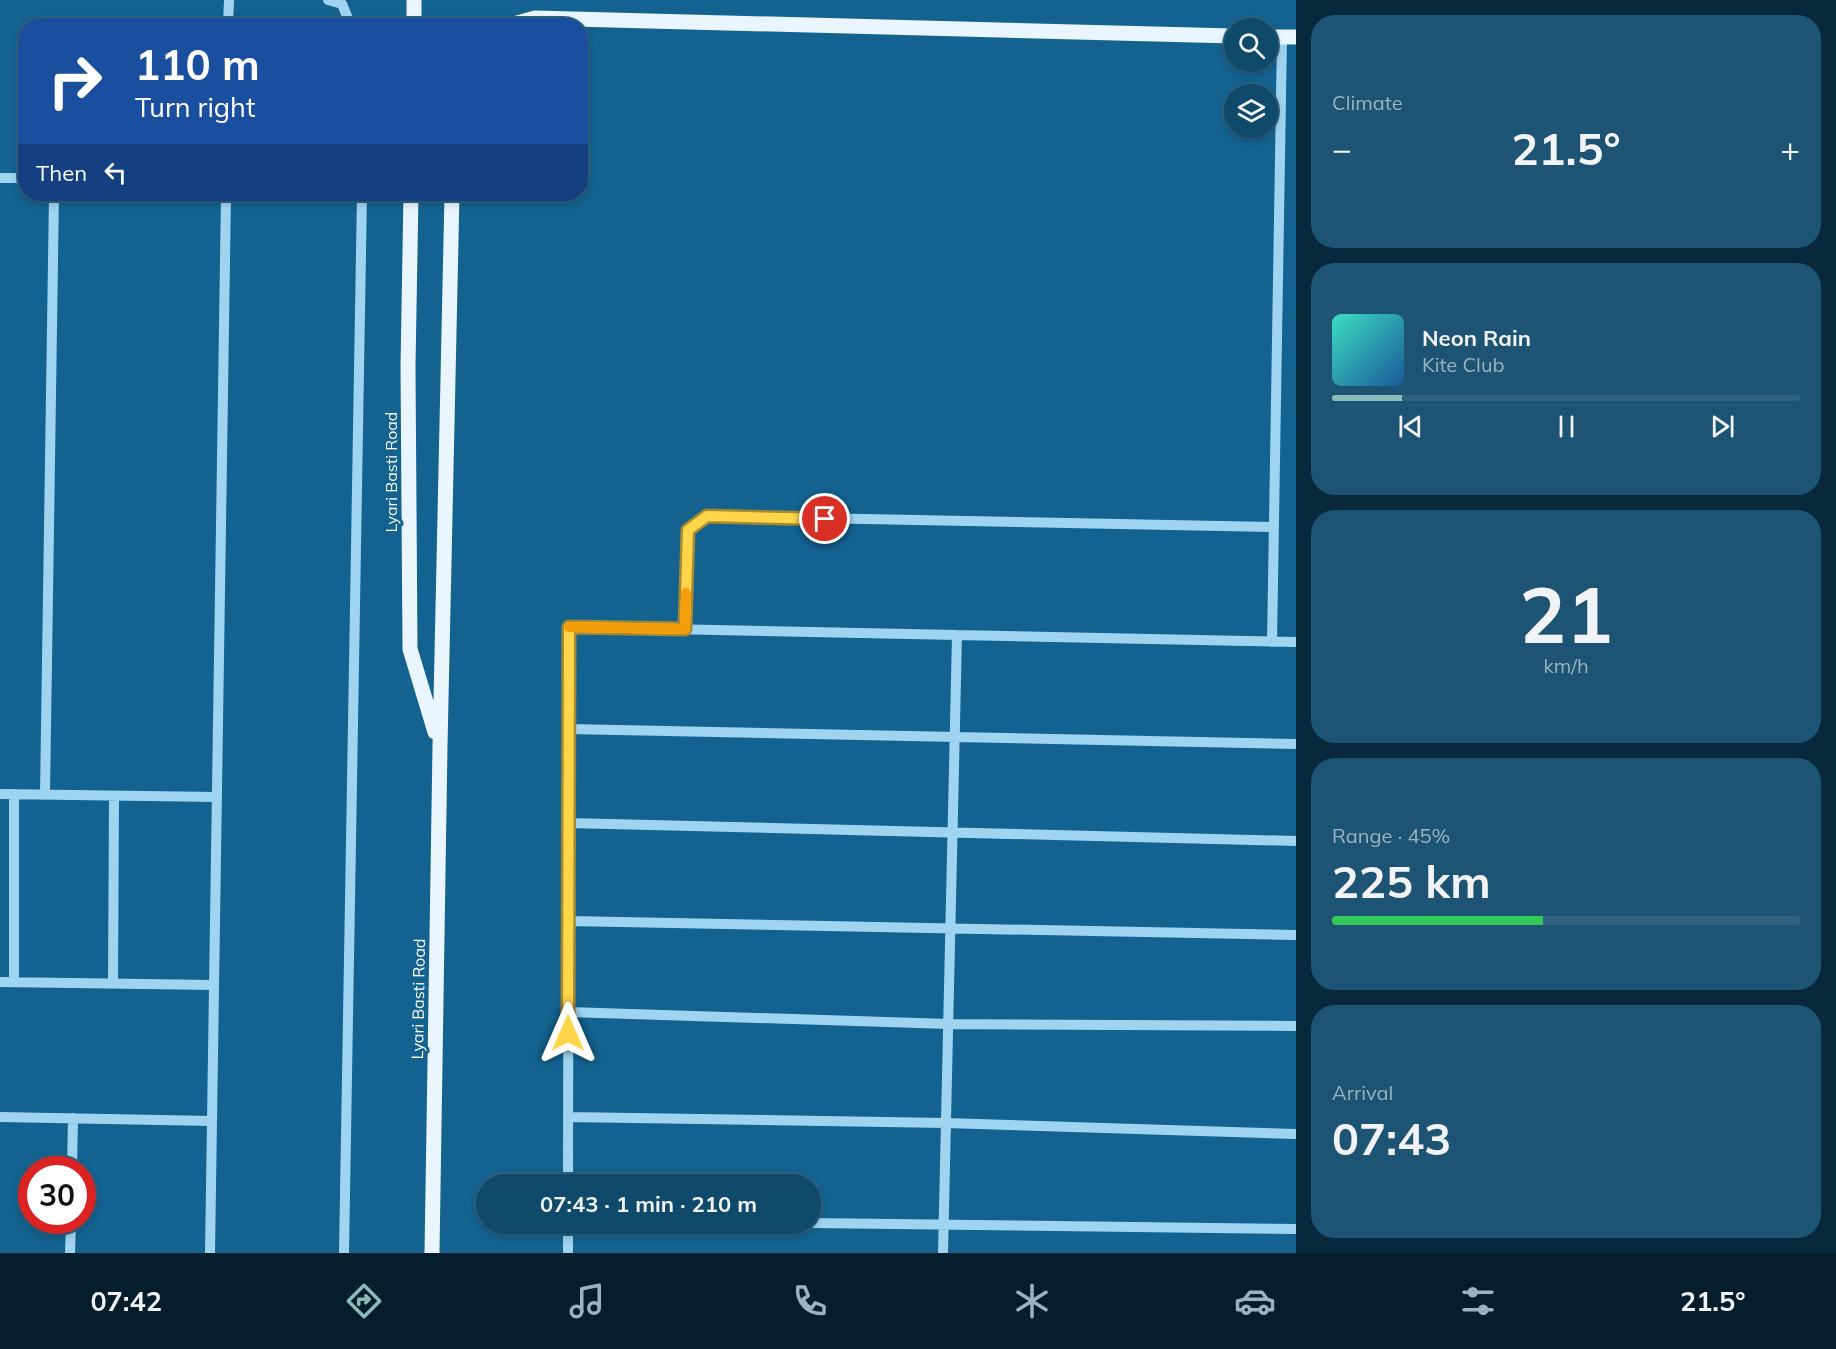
<!DOCTYPE html>
<html lang="en">
<head>
<meta charset="utf-8">
<style>
  :root { --surface:#0f4a6b; --page:#1d5473; --text:#f1f3f6; --muted:#9bb3c1; --line:#2f627e; --accent:#8bbbb9 }
  body { margin:0; font-family:Mulish,sans-serif; background:var(--page); color:var(--text); height:100vh; display:flex; flex-direction:column; font-size:22px; white-space:nowrap }
  * { box-sizing:border-box; margin:0 }
  p { font-size:20px; color:var(--muted) }
  .icon { flex:none; width:33px; height:33px; fill:none; stroke:currentColor; stroke-width:2; stroke-linecap:round; stroke-linejoin:round }
  .map { position:relative; flex:1; overflow:hidden }
  .sheet { display:flex; flex-direction:column; gap:15px; padding:15px; background:#08293b; width:540px }
  .sheet>* { flex:none }
  .banner { position:absolute; left:18px; top:18px; width:570px; height:183px; border-radius:24px; box-shadow:0 3px 9px #0003,0 0 0 2px var(--line); background:#1a4fa0; color:#fff; overflow:hidden }
  .tools { position:absolute; left:1224px; top:18px; display:grid; gap:12px }
  .tools a { display:grid; place-items:center; width:54px; height:54px; border-radius:50%; background:var(--surface); box-shadow:0 3px 9px #0003,0 0 0 2px var(--line); font-size:30px }
  .speed { position:absolute; left:18px; top:1156px; display:flex; gap:12px; font-size:30px; font-weight:700; text-align:center }
  .speed>* { display:grid; place-content:center; width:78px; height:78px; border-radius:50%; background:var(--surface); box-shadow:0 3px 9px #0003,0 0 0 2px var(--line); line-height:1 }
  .speed .limit { border:9px solid #d22; background:#fff; color:#111 }
  .pin { position:absolute; display:grid; place-items:center; width:51px; height:51px; color:#fff; margin:-26px; border:3px solid #fff; border-radius:50%; box-shadow:0 2px 6px #0007 }
  .me { position:absolute; width:66px; margin:-33px; rotate:0deg; stroke-linejoin:round; filter:drop-shadow(0 0 4px #0008) }
  .turn { display:flex; align-items:center; gap:21px; height:126px; padding:0 18px; font-size:27px }
  .turn .icon { width:78px; height:78px; stroke-width:2.5 }
  .turn b { display:block; font-size:42px; line-height:51px }
  .then { display:flex; align-items:center; height:57px; padding:0 18px; background:#0003; gap:12px; font-size:22px }
  .big { font-size:45px; font-weight:700; line-height:1.1 }
  .sheet .card { flex:1; display:flex; flex-direction:column; justify-content:center; gap:9px; min-width:0; padding:0 21px; border-radius:24px; background:var(--page) }
  .sheet .dial { align-items:center; gap:0 }
  .dial b { font-size:78px; line-height:1 }
  .song { display:flex; align-items:center; gap:18px }
  .cover { width:72px; height:72px; border-radius:9px; background:linear-gradient(135deg,hsl(170 70% 55%),hsl(210 70% 35%)) }
  .played { height:6px; border-radius:3px; background:linear-gradient(90deg,var(--accent) 15%,var(--line) 15%) }
  .keys { display:flex; justify-content:space-around; direction:ltr }
  .heat { display:flex; justify-content:space-between; align-items:center; font-size:33px; direction:ltr }
  .charge { height:9px; border-radius:4px; background:linear-gradient(90deg,#34c759 45%,var(--line) 0) }
  .trip { position:absolute; left:476px; top:1174px; width:345px; height:60px; border-radius:30px; background:var(--surface); box-shadow:0 3px 9px #0003,0 0 0 2px var(--line); font-weight:700; line-height:60px; text-align:center }
  .tab-bar { display:flex; height:96px; justify-content:space-around; align-items:center; background:#061e2b; color:var(--muted) }
  .tab-bar .icon { width:42px; height:42px }
  .tab-bar .current { color:var(--accent) }
  .tab-bar b { font-size:27px; color:var(--text) }
  main { display:flex; flex:1; min-height:0 }
  .map>svg:first-child { display:block }
</style>
</head>
<body>
<main>
<div class="map">
<svg width="1296" height="1253" viewBox="0 0 1296 1253">
  <rect width="100%" height="100%" fill="#14628f"/>
  <g fill="none" stroke-linecap="round" stroke-linejoin="round">
    <path stroke="#9fd4f1" stroke-width="10" d="M328,0L342,4L351,26
      M228,26L229,0
      M0,178H26
      M685,629L688,530L707,516L1274,527
      M1272,642L1282,37
      M568,729L1296,744
      M0,794L217,797
      M14,794V982
      M45,795L54,194
      M568,823L1296,841
      M568,921L1296,935
      M0,982L214,985
      M113,984L114,796
      M568,1012L949,1024L1296,1026
      M0,1117L212,1121
      M568,1117L946,1123L1296,1134
      M72,1170L73,1118
      M568,1185L569,627L1296,642
      M810,1223L1296,1229
      M70,1253L71,1221
      M210,1253L226,194
      M344,1253L362,194
      M568,1253V1224
      M943,1253L957,635"/>
    <path stroke="#e9f6ff" stroke-width="15" d="M414,26V0
      M506,26L535,18L1234,36
      M1268,37H1296
      M411,194L408,366L410,649L435,732
      M432,1253L440,746L452,194"/>
  </g>
  <g fill="none" stroke-linecap="round" stroke-linejoin="round">
    <g stroke="#a68a30" stroke-width="15">
      <path id="route" d="M568,1033L569,627L685,629L688,530L707,516L825,519"/>
    </g>
    <use href="#route" stroke="#ffd54a" stroke-width="10"/>
    <path stroke="#f59e0b" stroke-width="10" d="M569,627L685,629L686,593"/>
  </g>
  <g text-anchor="middle" dominant-baseline="central" stroke-width="6" stroke-linejoin="round" paint-order="stroke">
    <g font-size="16" fill="#fff" stroke="#14628f">
      <text transform="translate(391 472) rotate(-90)">Lyari Basti Road</text>
      <text transform="translate(418 999) rotate(-89)">Lyari Basti Road</text>
    </g>
  </g>
</svg>
<div class="tools">
<a><svg class="icon" aria-label="search" viewBox="0 0 24 24"><circle cx="10" cy="10" r="6"/><path d="M15 15l6 6"/></svg></a>
<a><svg class="icon" aria-label="layers" viewBox="0 0 24 24"><path d="M12 4l9 5-9 5-9-5zM3 14l9 5 9-5"/></svg></a>
</div>
<div class="speed"><div class="limit">30</div></div>
<div class="pin" style="left:825px;top:519px;background:#d93025"><svg class="icon" aria-label="arrive" viewBox="0 0 24 24"><path d="M6 21V4h12l-3 4 3 4H6"/></svg></div>
<svg class="me" style="left:568px;top:1033px" viewBox="-20 -20 40 40"><path d="M0-17L14 15 0 8-14 15z" fill="#ffd54a" stroke="#fff" stroke-width="4"/></svg>
<div class="trip">07:43 · 1 min · 210 m</div>
<div class="banner">
<div class="turn"><svg class="icon" aria-label="right" viewBox="0 0 24 24"><path d="M7 20v-9h11M14 6l5 5-5 5"/></svg><div><b>110 m</b>Turn right</div></div>
<div class="then">Then<svg class="icon" aria-label="left" viewBox="0 0 24 24"><path d="M17 20v-9H6M10 6l-5 5 5 5"/></svg></div>
</div>
</div>
<section class="sheet">
<div class="card"><p>Climate</p>
<div class="heat"><a>−</a><b class="big">21.5°</b><a>+</a></div>
</div>
<div class="card">
<div class="song"><i class="cover"></i><div><b>Neon Rain</b><p>Kite Club</p></div></div>
<div class="played"></div>
<div class="keys"><svg class="icon" aria-label="previous" viewBox="0 0 24 24"><path d="M18 5L8 12l10 7zM5 5v14"/></svg><svg class="icon" aria-label="pause" viewBox="0 0 24 24"><path d="M8 5v14M16 5v14"/></svg><svg class="icon" aria-label="next" viewBox="0 0 24 24"><path d="M6 5l10 7-10 7zM19 5v14"/></svg></div>
</div>
<div class="card dial"><b>21</b><p>km/h</p></div>
<div class="card"><p>Range · 45%</p><b class="big">225 km</b><div class="charge"></div></div>
<div class="card"><p>Arrival</p><b class="big">07:43</b></div>
</section>
</main>
<nav class="tab-bar">
<b>07:42</b>
<svg class="icon current" aria-label="directions" viewBox="0 0 24 24"><path d="M12 3l9 9-9 9-9-9zM9 14v-3h6M13 9l2 2-2 2"/></svg>
<svg class="icon" aria-label="music" viewBox="0 0 24 24"><path d="M9 18V5l10-2v13"/><circle cx="6" cy="18" r="3"/><circle cx="16" cy="16" r="3"/></svg>
<svg class="icon" aria-label="phone" viewBox="0 0 24 24"><path d="M5 4h4l2 5-3 2q2 4 5 5l2-3 5 2v4C11 20 4 13 5 4z"/></svg>
<svg class="icon" aria-label="climate" viewBox="0 0 24 24"><path d="M12 3v18M4 7l16 10M4 17L20 7"/></svg>
<svg class="icon" aria-label="car" viewBox="0 0 24 24"><path d="M5 17H2v-5l4-1 3-4h7l3 4 3 1v5h-3M9 17h6M6 11h13"/><circle cx="7" cy="17" r="2"/><circle cx="17" cy="17" r="2"/></svg>
<svg class="icon" aria-label="filters" viewBox="0 0 24 24"><path d="M4 7h16M4 17h16"/><circle cx="9" cy="7" r="2"/><circle cx="15" cy="17" r="2"/></svg>
<b>21.5°</b>
</nav>
</body>
</html>
